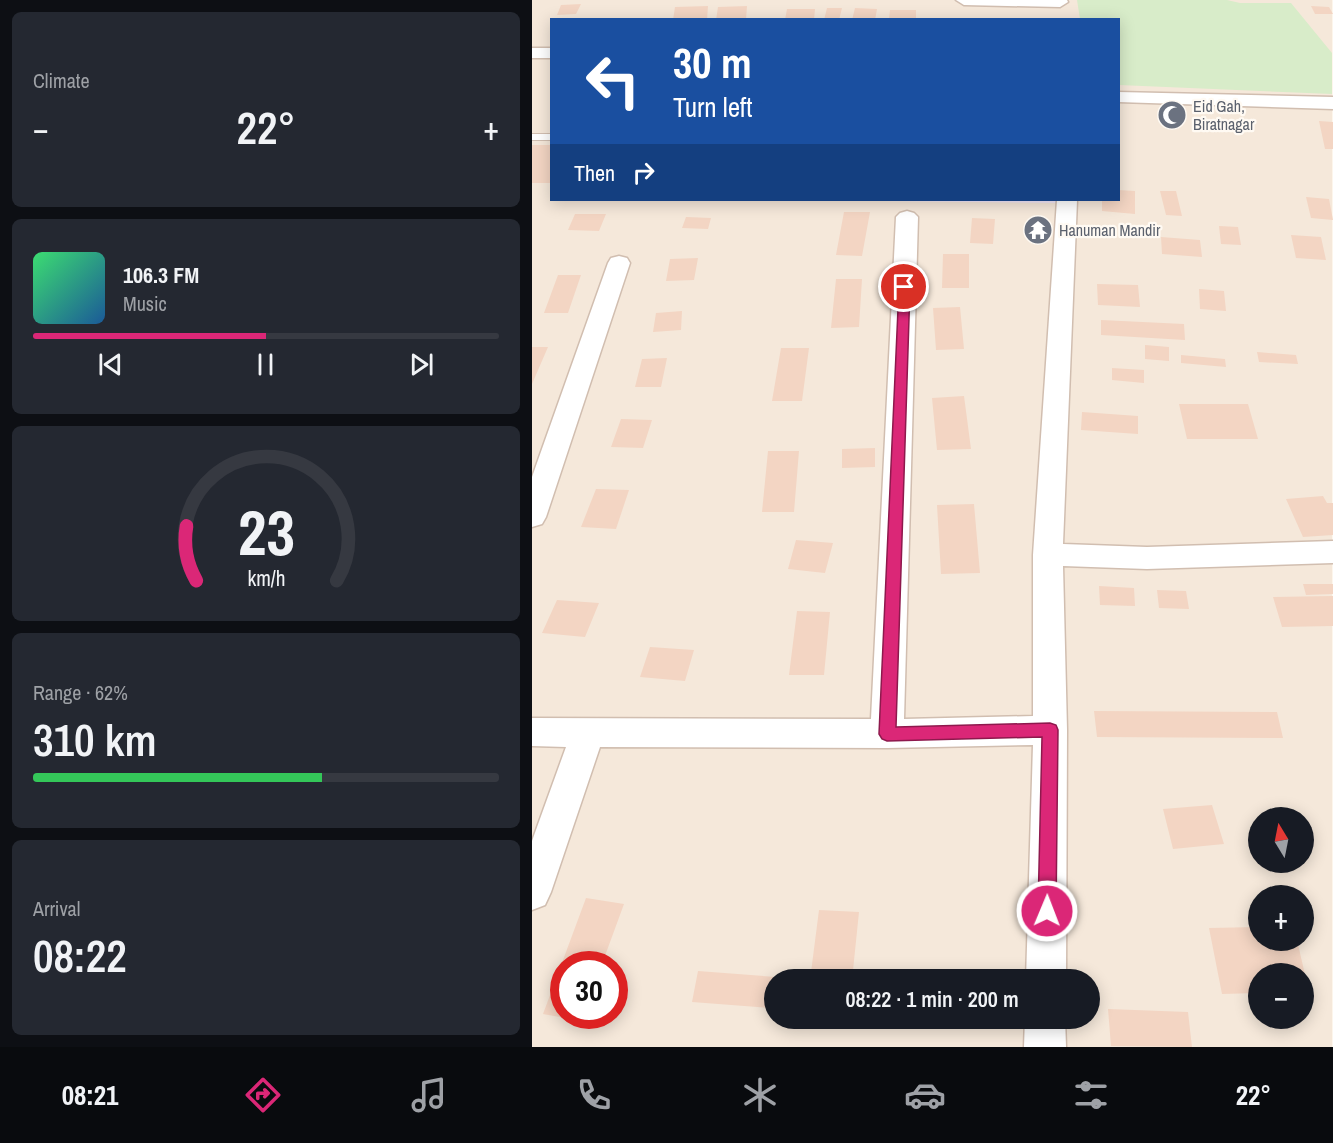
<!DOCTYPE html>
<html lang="en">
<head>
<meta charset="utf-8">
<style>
  :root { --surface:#171b24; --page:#242831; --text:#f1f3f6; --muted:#9ea1a6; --line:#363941; --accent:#db2777 }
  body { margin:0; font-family:"Archivo Narrow",sans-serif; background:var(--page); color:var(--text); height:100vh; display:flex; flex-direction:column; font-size:22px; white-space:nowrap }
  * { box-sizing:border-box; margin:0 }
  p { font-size:20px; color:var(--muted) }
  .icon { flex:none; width:33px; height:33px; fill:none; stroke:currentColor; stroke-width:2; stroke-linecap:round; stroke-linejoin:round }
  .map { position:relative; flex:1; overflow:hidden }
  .drawer { display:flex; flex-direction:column; gap:12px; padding:12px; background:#0d0f14; width:532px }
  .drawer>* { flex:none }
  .guide { position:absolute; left:18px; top:18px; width:570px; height:183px; border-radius:0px; box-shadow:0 3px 15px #0003; background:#1a4fa0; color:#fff; overflow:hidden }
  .needle { width:39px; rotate:350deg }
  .tools { position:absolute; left:716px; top:807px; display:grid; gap:12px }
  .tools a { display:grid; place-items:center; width:66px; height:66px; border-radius:50%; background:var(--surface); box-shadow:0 3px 15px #0003; font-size:30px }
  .speed { position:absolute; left:18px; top:951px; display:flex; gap:12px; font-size:30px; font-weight:700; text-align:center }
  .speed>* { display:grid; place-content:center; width:78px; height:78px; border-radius:50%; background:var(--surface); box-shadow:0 3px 15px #0003; line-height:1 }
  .speed .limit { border:9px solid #d22; background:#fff; color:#111 }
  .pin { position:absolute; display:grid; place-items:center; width:51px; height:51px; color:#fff; margin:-26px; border:3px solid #fff; border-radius:50%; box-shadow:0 2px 6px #0007 }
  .me { position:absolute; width:66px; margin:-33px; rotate:1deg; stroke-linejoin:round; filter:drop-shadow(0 0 4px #0008) }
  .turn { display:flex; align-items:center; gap:21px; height:126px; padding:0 24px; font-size:27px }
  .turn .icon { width:78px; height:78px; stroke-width:2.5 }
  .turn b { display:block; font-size:42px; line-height:51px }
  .then { display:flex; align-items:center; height:57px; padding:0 24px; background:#0003; gap:12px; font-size:22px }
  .big { font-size:45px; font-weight:600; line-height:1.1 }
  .drawer .tile { flex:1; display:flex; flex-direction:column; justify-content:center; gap:9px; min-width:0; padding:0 21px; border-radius:9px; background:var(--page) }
  .drawer .dial { align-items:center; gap:0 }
  .dial svg { height:156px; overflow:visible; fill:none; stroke:var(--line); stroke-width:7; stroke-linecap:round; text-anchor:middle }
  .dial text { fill:var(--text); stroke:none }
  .song { display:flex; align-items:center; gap:18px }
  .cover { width:72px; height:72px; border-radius:9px; background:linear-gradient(135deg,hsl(140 70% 55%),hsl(210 70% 35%)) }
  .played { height:6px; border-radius:3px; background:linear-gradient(90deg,var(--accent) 50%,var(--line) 50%) }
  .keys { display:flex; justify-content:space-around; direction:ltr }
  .heat { display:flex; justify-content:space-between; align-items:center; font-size:33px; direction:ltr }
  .charge { height:9px; border-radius:4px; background:linear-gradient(90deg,#34c759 62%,var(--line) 0) }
  .trip { position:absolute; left:232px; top:969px; width:336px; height:60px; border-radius:30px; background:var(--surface); box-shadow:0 3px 15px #0003; font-weight:600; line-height:60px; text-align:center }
  .tab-bar { display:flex; height:96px; justify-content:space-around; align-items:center; background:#090b0e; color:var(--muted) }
  .tab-bar .icon { width:42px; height:42px }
  .tab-bar .active { color:var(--accent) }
  .tab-bar b { font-size:27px; color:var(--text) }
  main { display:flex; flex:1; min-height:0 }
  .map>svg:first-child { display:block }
</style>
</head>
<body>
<main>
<section class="drawer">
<div class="tile"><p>Climate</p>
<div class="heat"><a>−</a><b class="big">22°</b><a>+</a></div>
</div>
<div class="tile">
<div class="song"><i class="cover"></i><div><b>106.3 FM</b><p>Music</p></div></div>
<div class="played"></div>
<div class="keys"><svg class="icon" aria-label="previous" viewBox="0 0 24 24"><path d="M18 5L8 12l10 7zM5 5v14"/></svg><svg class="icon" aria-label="pause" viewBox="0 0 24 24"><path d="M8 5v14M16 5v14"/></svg><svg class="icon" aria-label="next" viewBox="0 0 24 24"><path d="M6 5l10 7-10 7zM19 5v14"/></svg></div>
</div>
<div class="tile dial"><svg viewBox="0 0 100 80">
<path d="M14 69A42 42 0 1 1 86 69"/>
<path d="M14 69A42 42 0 0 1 9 41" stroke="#db2777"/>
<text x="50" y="56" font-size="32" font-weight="700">23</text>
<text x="50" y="72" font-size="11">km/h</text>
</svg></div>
<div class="tile"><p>Range · 62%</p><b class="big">310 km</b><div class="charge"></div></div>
<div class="tile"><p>Arrival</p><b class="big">08:22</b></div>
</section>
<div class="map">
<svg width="801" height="1047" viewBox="0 0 801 1047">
  <rect width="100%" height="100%" fill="#fdf6ec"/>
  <path fill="#f5e8da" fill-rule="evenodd" d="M0,0H800V1047H0ZM20,20H586V200H20ZM726,818H771V862H726ZM726,896H771V940H726ZM32,964H82V1016H32ZM726,974H771V1018H726ZM243,980H558V1018H243Z"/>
  <path fill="#f3e8fa" d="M261,200H535V203Z"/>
  <path fill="#d8ecc9" d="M545,0H695L708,3H759L800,53V94L587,85L586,20L548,19Z"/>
  <path fill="#f3d5c3" d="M49,4L44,14L25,15L29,5Z
    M176,6L175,20H141L143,7Z
    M215,6L214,20H184L186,7Z
    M779,6L797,7L801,14H783Z
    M295,8H310L307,20H292Z
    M323,8L345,9L343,20H320Z
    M255,9H283L282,20H253Z
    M358,10H384V20H357Z
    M787,121L801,122V149H793Z
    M0,145H20V183H0Z
    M586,190L603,191V214L570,211V200H586Z
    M628,191H644L650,216L634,215Z
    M774,197L797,199L801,220L779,218Z
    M312,212H338L330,256L304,255Z
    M43,214H74L67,231L36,230Z
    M154,217L179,218L176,229L150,228Z
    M440,218L463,219L461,244L438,243Z
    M687,226L706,227L709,245L689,244Z
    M759,235L789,237L794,260L764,258Z
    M629,237L668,240L670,257L630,254Z
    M411,254H437V288H410Z
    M166,258L162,280L134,281L138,259Z
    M26,275H49L36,313H12Z
    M304,279H330L327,327L299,328Z
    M565,284L606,285L608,307L566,305Z
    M667,289L692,291L694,311L668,309Z
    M428,307L432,349L404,350L401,308Z
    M150,311L149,330L121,332L124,313Z
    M569,320L652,324L653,340L569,335Z
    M613,345L637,347V361L613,359Z
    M0,347H16L0,384Z
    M249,348H277L270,401H240Z
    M725,352L764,355L766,364L727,362Z
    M649,355L693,359L694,367L649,363Z
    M135,358L129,387H103L110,359Z
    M580,368L612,370V383L580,380Z
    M432,396L439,449L405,450L400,398Z
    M647,404H716L726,439H655Z
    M550,412L606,416V434L549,430Z
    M89,419L120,420L111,448L79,447Z
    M343,448V467L310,468V449Z
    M236,451H267L262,512H230Z
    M64,489L97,490L84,529L49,527Z
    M791,496L795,503H801V535L771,537L754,499Z
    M442,504L448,573L409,574L405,505Z
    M264,540L301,543L293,573L256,569Z
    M771,584H801V594L774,595Z
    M567,586L602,588L603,606L568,605Z
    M625,590L654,591L657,609L627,608Z
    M801,596V626L750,627L741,597Z
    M25,600L67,603L53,637L10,633Z
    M265,611L298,612L292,675H257Z
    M118,647L162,650L153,681L108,677Z
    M562,711L745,712L751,738L565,737Z
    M680,805L692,844L641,849L631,809Z
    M54,898L92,904L70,964H32V1016H52L50,1021L11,1014Z
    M287,910L327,912L320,980H278Z
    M726,927V940H765L777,992H771V974H726V993L690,994L677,928Z
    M166,971L244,977L238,1008L160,1002Z
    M576,1009L656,1012L660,1047L579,1046Z"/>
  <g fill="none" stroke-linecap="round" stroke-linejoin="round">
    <g stroke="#d1beb0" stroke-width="2">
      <path id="lane" d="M0,134H20V140H0Z"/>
    </g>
    <g stroke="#d1beb0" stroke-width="3">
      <path id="street" d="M424,0H535L536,2L528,7L432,5Z
        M0,48H20V58H0Z
        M586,92L801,97V109L586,102Z
        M525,200H545L531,544L615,547L801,541V563L615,569L531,566L535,730L534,980H494L501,745L355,748L68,747L19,892L13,905L0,910V841L34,747L0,746V718L339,719L364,217L368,213L375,211L382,213L386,217L372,719L501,716V555Z
        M87,256L95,258L98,263L14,517L10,524L0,527V477L76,263L79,258Z
        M493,1018H533L534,1047H492Z"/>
    </g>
    <use href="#lane" fill="#fff" fill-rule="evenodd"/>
    <use href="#street" fill="#fff" fill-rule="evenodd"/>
  </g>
  <path fill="#db2777" stroke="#8e194d" stroke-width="1.5" d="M372,284L378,287L364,727L518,723L524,725L526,730L524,911L521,918L515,920L509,918L506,911L510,737L355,741L350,739L347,734L367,287Z"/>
  <defs>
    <g id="mosque-disc" transform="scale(1.5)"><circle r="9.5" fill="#6b7280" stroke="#fffaf3"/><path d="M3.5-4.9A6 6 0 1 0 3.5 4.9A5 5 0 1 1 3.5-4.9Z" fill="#fff"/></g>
    <g id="temple-disc" transform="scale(1.5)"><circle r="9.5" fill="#6b7280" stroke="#fffaf3"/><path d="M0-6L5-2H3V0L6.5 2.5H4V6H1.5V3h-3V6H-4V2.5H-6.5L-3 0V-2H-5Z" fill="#fff"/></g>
  </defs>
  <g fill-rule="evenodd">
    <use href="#mosque-disc" x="640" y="115"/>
    <use href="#temple-disc" x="506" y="230"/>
  </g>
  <g text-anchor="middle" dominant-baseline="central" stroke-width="4.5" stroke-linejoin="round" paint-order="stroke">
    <g font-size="16" fill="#5b616d" stroke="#fffaf3" text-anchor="start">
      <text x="661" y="106">Eid Gah,<tspan x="661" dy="18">Biratnagar</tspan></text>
      <text x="527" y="230">Hanuman Mandir</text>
    </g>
  </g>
</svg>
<div class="tools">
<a><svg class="needle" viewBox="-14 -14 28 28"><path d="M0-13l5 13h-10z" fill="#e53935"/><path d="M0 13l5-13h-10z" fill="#9ea1a6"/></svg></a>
<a>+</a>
<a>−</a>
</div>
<div class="speed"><div class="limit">30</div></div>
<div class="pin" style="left:372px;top:287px;background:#d93025"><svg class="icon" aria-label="arrive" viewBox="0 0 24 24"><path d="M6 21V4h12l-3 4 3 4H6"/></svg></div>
<svg class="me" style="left:515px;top:911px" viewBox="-20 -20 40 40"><circle r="17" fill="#db2777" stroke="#fff" stroke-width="3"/><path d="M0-11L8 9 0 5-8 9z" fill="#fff"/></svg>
<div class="trip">08:22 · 1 min · 200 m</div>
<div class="guide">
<div class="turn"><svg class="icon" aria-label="left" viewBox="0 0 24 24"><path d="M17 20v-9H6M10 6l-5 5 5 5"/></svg><div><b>30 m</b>Turn left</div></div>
<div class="then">Then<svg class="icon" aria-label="right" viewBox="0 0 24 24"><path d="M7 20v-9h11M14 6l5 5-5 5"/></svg></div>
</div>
</div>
</main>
<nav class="tab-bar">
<b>08:21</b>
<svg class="icon active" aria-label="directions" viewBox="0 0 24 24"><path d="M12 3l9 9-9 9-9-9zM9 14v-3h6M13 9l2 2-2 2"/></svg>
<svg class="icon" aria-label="music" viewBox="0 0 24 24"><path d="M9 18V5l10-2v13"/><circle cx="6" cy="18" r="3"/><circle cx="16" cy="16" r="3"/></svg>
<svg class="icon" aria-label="phone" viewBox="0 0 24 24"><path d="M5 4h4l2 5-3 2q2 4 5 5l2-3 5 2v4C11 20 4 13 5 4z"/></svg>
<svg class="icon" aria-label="climate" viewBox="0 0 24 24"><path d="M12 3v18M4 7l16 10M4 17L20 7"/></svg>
<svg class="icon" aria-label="car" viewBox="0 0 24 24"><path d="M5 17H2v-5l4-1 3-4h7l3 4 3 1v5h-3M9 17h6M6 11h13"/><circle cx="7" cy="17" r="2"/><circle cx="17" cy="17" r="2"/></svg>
<svg class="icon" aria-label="filters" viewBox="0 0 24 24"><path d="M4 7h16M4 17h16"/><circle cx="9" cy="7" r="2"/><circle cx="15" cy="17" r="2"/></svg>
<b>22°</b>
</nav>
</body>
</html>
